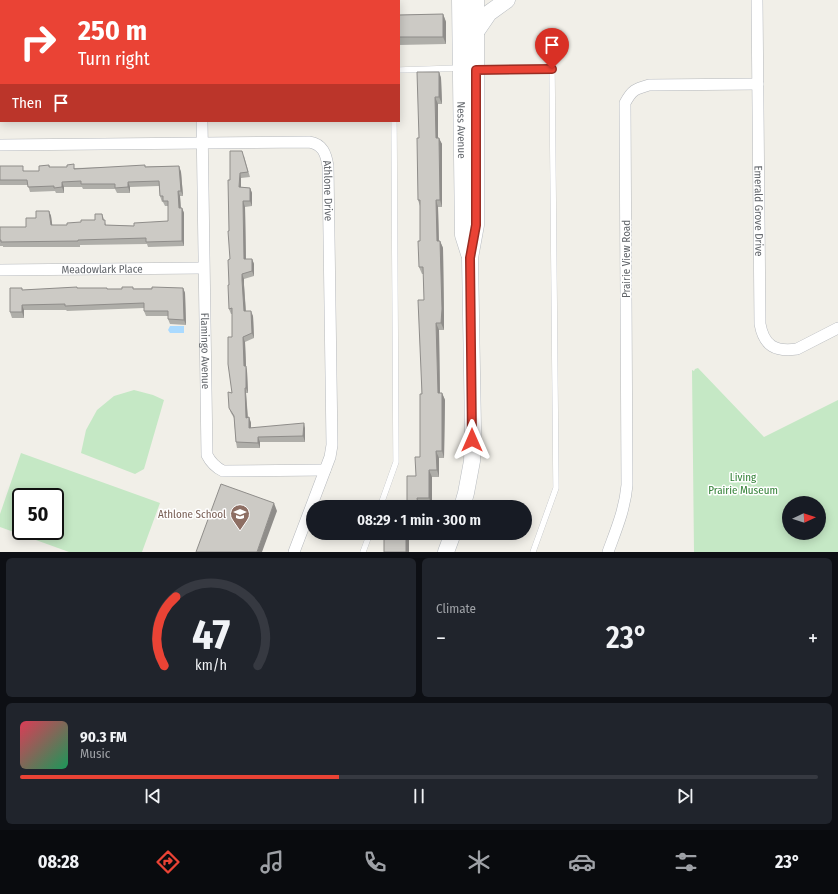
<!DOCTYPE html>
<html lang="en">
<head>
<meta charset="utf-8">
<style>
  :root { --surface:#171b24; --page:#20242c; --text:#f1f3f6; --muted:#9ea1a6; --line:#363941; --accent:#ea4335 }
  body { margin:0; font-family:"Fira Sans Condensed",sans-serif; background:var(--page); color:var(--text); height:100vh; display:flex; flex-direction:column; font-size:15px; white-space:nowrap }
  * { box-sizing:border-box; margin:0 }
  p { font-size:13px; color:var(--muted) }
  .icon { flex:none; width:22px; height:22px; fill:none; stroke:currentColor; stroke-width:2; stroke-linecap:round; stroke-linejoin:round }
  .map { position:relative; height:552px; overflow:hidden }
  .drawer { display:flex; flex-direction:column; gap:6px; padding:6px; background:#0d0f14; flex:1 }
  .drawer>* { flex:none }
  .top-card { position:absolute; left:0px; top:0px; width:400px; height:122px; box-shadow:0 2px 10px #0003; background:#ea4335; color:#fff; overflow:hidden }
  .needle { width:26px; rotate:86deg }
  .fabs { position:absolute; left:782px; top:496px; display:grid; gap:8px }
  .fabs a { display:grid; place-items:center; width:44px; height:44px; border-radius:50%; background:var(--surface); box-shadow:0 2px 10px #0003; font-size:20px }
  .speed { position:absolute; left:12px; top:488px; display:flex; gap:8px; font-size:20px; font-weight:700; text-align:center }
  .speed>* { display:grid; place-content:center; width:52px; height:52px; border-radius:50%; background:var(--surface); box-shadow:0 2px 10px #0003; line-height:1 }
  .speed .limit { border:2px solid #111; border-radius:6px; background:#fff; color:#111 }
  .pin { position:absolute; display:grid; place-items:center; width:34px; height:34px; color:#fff; margin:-41px -17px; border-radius:50% 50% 50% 0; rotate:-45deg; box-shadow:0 0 4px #0007 }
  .pin .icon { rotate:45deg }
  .me { position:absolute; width:44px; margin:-22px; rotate:0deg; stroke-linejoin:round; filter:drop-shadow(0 0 3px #0008) }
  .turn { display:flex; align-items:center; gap:14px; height:84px; padding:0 12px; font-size:18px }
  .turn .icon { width:52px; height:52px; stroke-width:2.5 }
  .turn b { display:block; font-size:28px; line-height:34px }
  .then { display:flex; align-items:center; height:38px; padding:0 12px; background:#0003; gap:8px; font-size:15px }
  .big { font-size:30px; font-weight:600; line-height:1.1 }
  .drawer .tile { flex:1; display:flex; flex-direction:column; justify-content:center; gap:6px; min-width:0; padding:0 14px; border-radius:6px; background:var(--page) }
  .drawer .dial { align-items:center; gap:0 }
  .dial svg { height:104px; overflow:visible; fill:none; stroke:var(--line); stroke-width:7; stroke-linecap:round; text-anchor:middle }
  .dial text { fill:var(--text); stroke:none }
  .song { display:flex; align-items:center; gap:12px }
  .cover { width:48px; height:48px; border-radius:6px; background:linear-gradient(135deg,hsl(350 70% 55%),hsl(150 70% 35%)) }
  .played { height:4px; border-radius:2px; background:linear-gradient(90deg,var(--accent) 40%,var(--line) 40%) }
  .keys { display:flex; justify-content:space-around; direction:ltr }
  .heat { display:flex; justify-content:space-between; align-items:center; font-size:22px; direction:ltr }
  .drawer .tiles { flex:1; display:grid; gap:6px; grid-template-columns:1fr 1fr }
  .tile:last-child { grid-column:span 2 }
  .trip { position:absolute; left:306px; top:500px; width:226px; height:40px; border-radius:20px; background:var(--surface); box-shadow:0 2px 10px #0003; font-weight:600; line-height:40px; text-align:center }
  .dock { display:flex; height:64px; justify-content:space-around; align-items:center; background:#090b0e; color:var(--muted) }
  .dock .icon { width:28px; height:28px }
  .dock .active { color:var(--accent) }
  .dock b { font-size:18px; color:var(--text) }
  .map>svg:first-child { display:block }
</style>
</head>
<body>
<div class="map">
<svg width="838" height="552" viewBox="0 0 838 552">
  <rect width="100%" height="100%" fill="#f1efe8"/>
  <path fill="#c5e8c5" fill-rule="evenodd" d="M698,368L764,437L838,400V552H694L692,370L694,371L695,369ZM789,503H819V533H789Z
    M134,390L153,395L164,400L144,469L135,474L81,453L86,430L97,410L114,396Z
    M21,453L160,503L142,552H69L0,527V514ZM21,497H55V531H21Z"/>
  <path fill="#aadaff" d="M170,326H184V333H170L168,330Z"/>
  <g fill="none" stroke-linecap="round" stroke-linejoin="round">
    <g stroke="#b5b8bc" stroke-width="6">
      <path id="service" d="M399,70L460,68
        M478,70L552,69L556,488L533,552
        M0,76H1
        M380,507L396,462L394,121
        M363,552L370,533"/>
    </g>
    <g stroke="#b5b8bc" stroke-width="12">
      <g id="minor">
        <path id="s1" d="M757,0L760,324C764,346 775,352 797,349L838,328"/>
        <path id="s2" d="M202,121L207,455C211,463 215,467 223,471L325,470"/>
        <path id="s3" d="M0,145L309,142C323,144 326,154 328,166L332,445L330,457L294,552"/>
        <path id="s4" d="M0,270L203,268"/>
        <path d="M608,552C616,530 625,509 627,485L625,103C632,90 635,89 649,85L758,84"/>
      </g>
    </g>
    <g stroke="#b6babf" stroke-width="17">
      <g id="secondary">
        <path id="s5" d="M460,0L463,235L469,254"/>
        <path d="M117,1L205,0"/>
        <path d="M0,2H1"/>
        <path d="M476,32L489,13L507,0"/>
        <path d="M462,507L466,493L472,461L473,429L470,258L476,225V0"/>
        <path d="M446,552L453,533"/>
      </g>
    </g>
    <use href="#service" stroke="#fff" stroke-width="5.5"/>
    <use href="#minor" stroke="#fff" stroke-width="11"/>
    <use href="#secondary" stroke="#fff" stroke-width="16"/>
  </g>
  <path fill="#afaea9" d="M443,14L446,22V44L399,45V15Z
    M0,23H1V44H0V50Z
    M439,72L441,78L442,104H438V138L442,144V207H438L439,241H440L443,248L444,316V330H439L440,393H442L445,400L444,458H439V477H432V505H420V507H403H407L416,476L420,457L424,300V274H422L419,267L420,241V206L418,200L419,138Z
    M0,97H1V118H0Z
    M14,121H103V122H28L27,121Z
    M118,121H131V122H119Z
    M244,156L250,177L241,178V187L250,188L252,193V206L245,207L246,259H252L254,264V276L244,279V285L246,311L253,316L254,338L245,342L246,366L247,371L248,393H246L248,417H249L251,423V428H305V442H260V448H237L236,442L234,418L231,413L229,408L232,393V314H231L229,309L230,259V180Z
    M49,165L50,167L75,168L179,166L181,172L183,196H180L181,208H182L184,213V246L148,247L147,244L80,245V247H3V246H0V227H26L36,218L49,211L51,216L52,225H67L95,220L102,214L106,225L134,226L168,221V206H165L163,202H162L160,196L159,186L130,187V193H117L115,189H83L82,187H64V193H56L55,191L30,192L28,185H0V166L25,171H39Z
    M77,288L107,289L183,288L185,293L186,325L170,324L168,319V316H146L144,311V308L67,311L66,310H24V318H12L10,312L23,290Z
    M395,533H420L421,536H409V552H384L395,537Z"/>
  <path fill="#8f8d8a" d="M443,14L446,22V44L443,37Z
    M439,72L441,78L442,104L439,97Z
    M435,97L438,104V144L436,138Z
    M439,138L442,144V207L440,200Z
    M179,166L181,172L183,196L181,191Z
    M240,173L241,178V192L239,187Z
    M62,182L64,187V193L62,187Z
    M128,182L130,187V193L128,187Z
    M250,188L252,193V206L250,201Z
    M178,191L180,196L181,213L179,208Z
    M436,200L438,207L439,248L437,241Z
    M243,201L245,207L246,264L244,259Z
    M182,208L184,213V246L182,241Z
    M49,211L51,216L53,230L51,225Z
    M440,241L443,248L444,316V330L441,323Z
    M252,259L254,264V276L252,271Z
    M242,274L244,279V285L246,316L244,311L242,280Z
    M183,288L185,293L186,325L184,320Z
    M22,305L24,310V318L22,312Z
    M251,311L253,316L254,338L252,333Z
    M436,323L439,330L440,400L438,393Z
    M243,337L245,342L246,366L247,371L248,393L246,388L244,366Z
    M245,388L246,393L248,423L246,418Z
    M442,393L445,400L444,458L442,451Z
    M249,417L251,423V433L249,428Z
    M304,423L305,428V442L303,436Z
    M258,437L260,442V448L258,443Z
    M436,451L439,458V477L437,470Z
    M429,470L432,477V505L429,498Z
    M417,498L420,505V507H418Z
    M274,503L277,511L262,552H257Z
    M406,533H407L409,536V552H406Z"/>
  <path fill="#cccac5" stroke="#8f8d8a" d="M443,14V37H399V15Z
    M0,23H1V37H0Z
    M417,72H439V97H435L436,138H439L440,200H436L437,241H440L442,309L441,323H436L438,393H442V451H436L437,470H429V498H417L418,507H403H407V476H416L415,457H420V394H422L418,300H424L423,267H419L418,241H420V200H418L417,138H419Z
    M0,97H1V113H0Z
    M230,151H242L248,172L240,173L239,187L250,188V201H243L244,259H252V271L242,274V280L244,311H251L252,333L243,337L244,366H246V388H245L246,418L249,417V428L304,423L303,436L258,437V443L236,442L234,416L229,408L228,392L232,393L228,364V337H232V308L229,309L228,285H229L228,260L230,259L228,231H229L228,180H230Z
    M74,164V169L145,165V167L179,166L181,191H178L179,208H182V241L146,242V238L78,240V241L1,242V240H0V227H26V218H36V211H49L51,225H67V223L81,222V220H95V214H102L103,220H105V225L134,226V223L168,221V201H163V196H160L159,181L128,182V187L115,188V184H81V181L62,182V187L54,188V186L28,187L27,180H0V166H23V171H39V166L49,165V167H67V165Z
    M77,287V288H107V289H122V287H133V289H152V287L183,288L184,320L168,319V311H144V303L65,306V304L22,305V312H10V288H22V290Z
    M221,484L274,503L257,552H196Z
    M395,533H406V552H384V537H395Z"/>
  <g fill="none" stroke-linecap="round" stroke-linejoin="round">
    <g stroke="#982c22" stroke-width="10">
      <path id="route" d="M472,440L470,258L476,225V70L552,69"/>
    </g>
    <use href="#route" stroke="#ea4335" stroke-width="7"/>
  </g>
  <defs>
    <g id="school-pin" transform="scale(1)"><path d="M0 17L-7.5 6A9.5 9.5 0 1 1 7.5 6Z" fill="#8d6e63" stroke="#fff"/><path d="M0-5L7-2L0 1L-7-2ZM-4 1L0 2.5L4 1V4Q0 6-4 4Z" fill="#fff"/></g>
  </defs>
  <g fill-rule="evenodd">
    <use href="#school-pin" x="240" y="514"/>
  </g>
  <g text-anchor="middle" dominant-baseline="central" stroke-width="3" stroke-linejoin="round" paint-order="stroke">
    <g font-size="11" fill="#5f6368" stroke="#fff">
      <text stroke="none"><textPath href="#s5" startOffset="130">Ness Avenue</textPath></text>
      <text stroke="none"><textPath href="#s3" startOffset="367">Athlone Drive</textPath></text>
      <text stroke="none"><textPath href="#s1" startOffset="211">Emerald Grove Drive</textPath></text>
      <text transform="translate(626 259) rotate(-90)">Prairie View Road</text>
      <text stroke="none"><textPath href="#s4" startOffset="102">Meadowlark Place</textPath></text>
      <text stroke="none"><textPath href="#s2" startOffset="230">Flamingo Avenue</textPath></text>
    </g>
    <g font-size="11" fill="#348238" stroke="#fff">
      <text x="743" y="477">Living<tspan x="743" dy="13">Prairie Museum</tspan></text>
    </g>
    <g font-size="11" fill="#785e54" stroke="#fff" text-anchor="end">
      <text x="226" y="514">Athlone School</text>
    </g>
  </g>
</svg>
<div class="fabs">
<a><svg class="needle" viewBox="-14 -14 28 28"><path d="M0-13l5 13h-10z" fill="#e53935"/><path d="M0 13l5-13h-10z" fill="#9ea1a6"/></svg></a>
</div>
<div class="speed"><div class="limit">50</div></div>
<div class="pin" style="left:552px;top:69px;background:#d93025"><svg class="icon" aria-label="arrive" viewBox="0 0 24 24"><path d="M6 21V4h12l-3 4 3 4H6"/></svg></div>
<svg class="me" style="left:472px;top:440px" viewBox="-20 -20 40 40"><path d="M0-17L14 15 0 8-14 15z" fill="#ea4335" stroke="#fff" stroke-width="4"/></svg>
<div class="trip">08:29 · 1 min · 300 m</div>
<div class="top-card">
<div class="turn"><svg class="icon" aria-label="right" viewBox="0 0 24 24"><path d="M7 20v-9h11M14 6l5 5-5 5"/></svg><div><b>250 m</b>Turn right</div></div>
<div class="then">Then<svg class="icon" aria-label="arrive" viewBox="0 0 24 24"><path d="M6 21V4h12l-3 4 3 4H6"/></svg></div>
</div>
</div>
<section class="drawer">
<div class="tiles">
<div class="tile dial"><svg viewBox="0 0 100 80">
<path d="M14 69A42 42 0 1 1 86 69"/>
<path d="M14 69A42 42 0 0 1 23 16" stroke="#ea4335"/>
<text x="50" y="56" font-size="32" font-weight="700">47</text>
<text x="50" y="72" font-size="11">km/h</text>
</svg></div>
<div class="tile"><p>Climate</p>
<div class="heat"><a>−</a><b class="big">23°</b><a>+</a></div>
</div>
<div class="tile">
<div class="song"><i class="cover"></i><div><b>90.3 FM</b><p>Music</p></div></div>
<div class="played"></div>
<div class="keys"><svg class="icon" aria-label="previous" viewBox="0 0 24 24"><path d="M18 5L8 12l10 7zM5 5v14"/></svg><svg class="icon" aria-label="pause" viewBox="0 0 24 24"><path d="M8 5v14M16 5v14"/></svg><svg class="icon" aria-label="next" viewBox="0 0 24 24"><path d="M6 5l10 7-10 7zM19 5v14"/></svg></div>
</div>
</div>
</section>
<nav class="dock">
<b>08:28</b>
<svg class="icon active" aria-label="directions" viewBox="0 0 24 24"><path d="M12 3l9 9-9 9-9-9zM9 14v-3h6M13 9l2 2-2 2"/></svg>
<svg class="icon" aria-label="music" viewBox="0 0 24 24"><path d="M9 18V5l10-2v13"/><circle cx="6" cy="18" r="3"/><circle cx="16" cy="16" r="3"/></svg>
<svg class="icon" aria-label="phone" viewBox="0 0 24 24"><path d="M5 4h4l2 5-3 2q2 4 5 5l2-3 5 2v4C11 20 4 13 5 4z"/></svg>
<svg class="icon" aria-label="climate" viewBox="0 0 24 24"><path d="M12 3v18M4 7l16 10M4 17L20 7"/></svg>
<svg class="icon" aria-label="car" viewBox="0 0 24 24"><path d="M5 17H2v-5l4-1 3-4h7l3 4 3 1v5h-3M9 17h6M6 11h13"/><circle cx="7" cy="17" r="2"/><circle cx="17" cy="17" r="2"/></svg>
<svg class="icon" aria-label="filters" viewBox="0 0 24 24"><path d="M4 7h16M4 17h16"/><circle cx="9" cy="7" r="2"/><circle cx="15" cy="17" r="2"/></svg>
<b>23°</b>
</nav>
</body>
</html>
